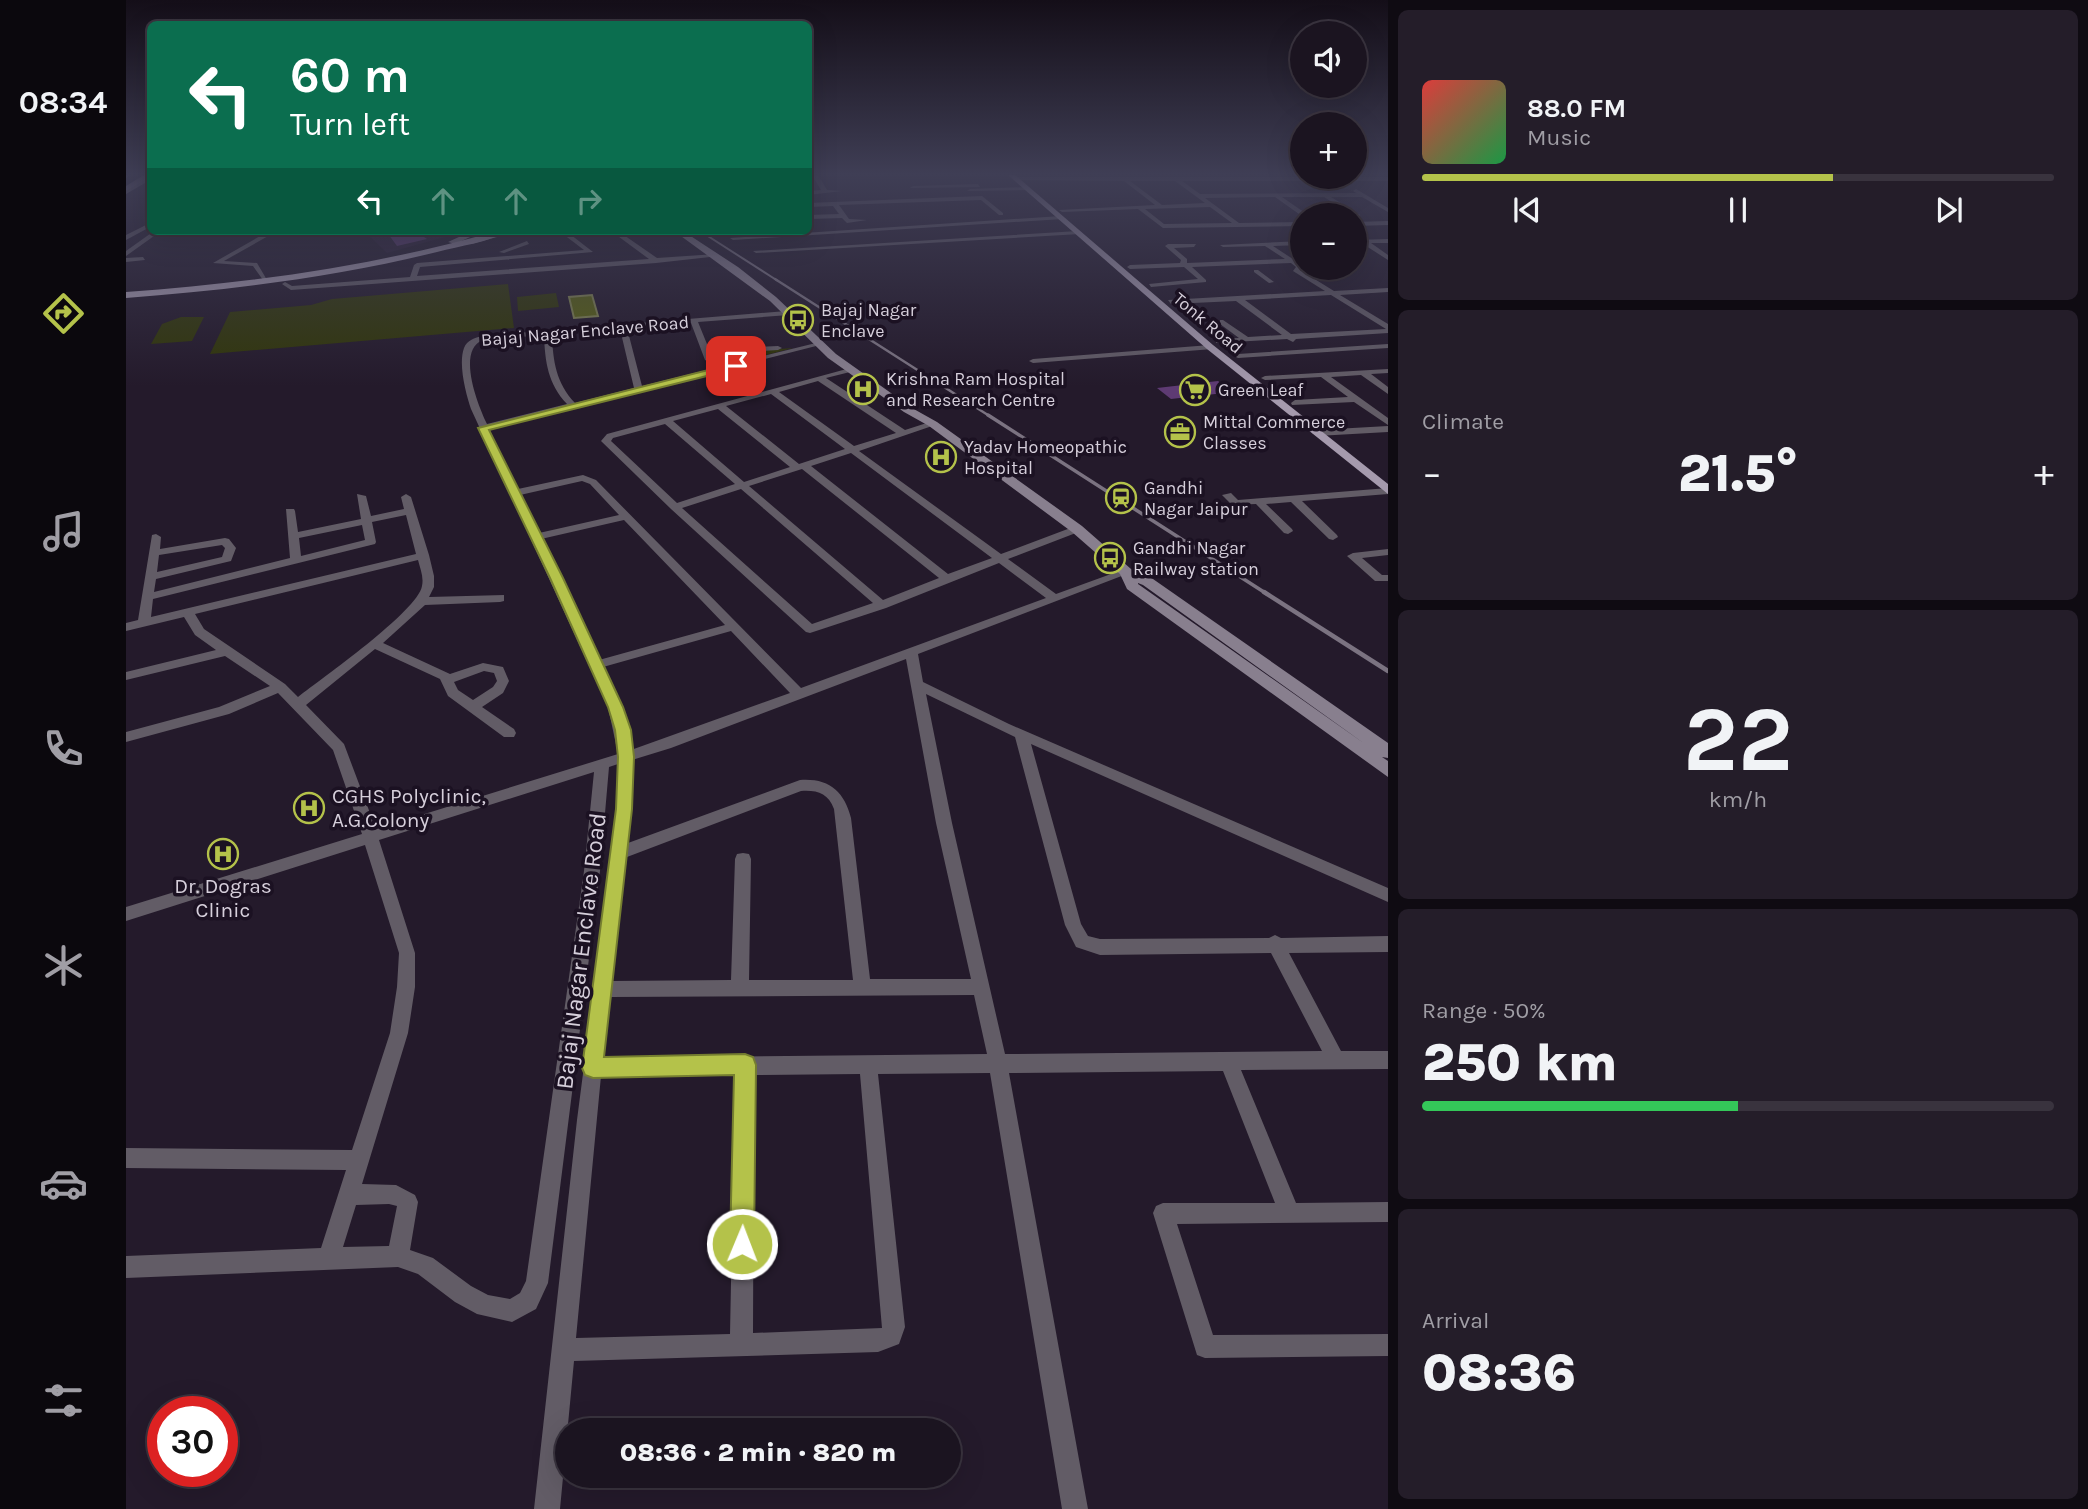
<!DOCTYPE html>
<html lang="en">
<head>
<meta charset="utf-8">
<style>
  :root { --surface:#1b1420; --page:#241d29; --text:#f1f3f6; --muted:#a09ea5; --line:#39333e; --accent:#b4c24a }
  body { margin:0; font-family:Karla,sans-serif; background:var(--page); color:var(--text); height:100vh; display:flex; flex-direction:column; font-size:26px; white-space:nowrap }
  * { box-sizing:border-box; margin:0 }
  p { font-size:23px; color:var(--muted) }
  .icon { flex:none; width:38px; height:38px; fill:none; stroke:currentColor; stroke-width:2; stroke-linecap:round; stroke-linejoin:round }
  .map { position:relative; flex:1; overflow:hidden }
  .details { display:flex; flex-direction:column; gap:10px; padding:10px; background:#0f0b12; width:700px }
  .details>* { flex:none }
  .guide { position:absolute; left:21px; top:21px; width:665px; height:214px; border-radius:10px; box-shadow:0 7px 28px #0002,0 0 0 2px var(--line); background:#0b6e4f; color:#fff; overflow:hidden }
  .tools { position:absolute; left:1164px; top:21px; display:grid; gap:14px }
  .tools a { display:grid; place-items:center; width:77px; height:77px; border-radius:50%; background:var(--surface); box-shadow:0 7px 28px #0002,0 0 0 2px var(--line); font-size:35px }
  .speed { position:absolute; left:21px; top:1396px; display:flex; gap:14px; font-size:35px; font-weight:700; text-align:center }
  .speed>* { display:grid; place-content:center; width:91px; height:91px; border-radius:50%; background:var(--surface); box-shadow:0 7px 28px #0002,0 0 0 2px var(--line); line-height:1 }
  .speed .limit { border:10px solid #d22; background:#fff; color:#111 }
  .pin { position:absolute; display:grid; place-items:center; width:60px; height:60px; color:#fff; margin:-30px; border-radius:14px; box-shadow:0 4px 10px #0006 }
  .me { position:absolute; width:77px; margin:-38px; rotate:1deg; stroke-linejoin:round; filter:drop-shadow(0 0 5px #0008) }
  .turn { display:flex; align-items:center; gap:24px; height:147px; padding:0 28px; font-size:32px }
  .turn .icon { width:91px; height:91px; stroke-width:2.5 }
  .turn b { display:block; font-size:49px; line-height:60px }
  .lanes { display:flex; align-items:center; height:66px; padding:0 28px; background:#0003; justify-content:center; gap:35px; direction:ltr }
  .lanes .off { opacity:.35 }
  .big { font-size:52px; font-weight:800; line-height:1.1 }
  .details .widget { flex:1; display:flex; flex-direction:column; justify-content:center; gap:10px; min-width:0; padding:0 24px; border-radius:10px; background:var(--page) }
  .details .dial { align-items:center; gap:0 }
  .dial b { font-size:91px; line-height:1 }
  .song { display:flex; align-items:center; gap:21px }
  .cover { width:84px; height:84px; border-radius:10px; background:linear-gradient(135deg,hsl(0 70% 55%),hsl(140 70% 35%)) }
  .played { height:7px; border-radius:4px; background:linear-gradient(90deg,var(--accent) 65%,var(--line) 65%) }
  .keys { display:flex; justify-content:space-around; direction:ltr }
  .heat { display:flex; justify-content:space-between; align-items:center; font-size:38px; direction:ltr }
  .charge { height:10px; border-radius:5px; background:linear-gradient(90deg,#34c759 50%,var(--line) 0) }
  .trip { position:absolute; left:429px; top:1418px; width:406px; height:70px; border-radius:35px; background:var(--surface); box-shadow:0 7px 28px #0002,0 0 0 2px var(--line); font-weight:800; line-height:70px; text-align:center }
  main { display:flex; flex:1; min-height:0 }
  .tab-bar { display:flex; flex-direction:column; width:126px; justify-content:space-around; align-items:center; background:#0b080d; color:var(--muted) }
  .tab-bar .icon { width:49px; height:49px }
  .tab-bar .active { color:var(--accent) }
  .tab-bar b { font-size:32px; color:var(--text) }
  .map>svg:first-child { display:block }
</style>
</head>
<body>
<main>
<nav class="tab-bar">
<b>08:34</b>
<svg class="icon active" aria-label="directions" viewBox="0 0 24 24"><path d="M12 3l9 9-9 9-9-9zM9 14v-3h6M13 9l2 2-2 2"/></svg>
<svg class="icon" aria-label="music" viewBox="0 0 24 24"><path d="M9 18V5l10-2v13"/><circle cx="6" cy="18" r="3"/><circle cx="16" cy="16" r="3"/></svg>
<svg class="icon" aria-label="phone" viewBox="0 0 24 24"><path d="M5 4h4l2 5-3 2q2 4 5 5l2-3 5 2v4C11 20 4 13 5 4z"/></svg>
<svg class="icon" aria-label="climate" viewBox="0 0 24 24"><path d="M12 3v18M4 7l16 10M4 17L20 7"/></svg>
<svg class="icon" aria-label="car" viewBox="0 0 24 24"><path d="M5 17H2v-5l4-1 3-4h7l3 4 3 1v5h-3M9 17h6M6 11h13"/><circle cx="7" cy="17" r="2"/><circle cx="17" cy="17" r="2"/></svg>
<svg class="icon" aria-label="filters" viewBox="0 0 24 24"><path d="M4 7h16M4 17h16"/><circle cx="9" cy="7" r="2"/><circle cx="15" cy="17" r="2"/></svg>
</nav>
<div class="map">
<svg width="1262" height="1509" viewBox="0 0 1262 1509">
  <rect width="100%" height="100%" fill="#241a2b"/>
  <path fill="#2d1f36" d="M238,231H341L261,253Z"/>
  <path fill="#313609" d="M382,284L388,328L84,354L104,312L185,305L206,299Z
    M430,293L433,307L392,311L391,297Z
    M55,317H78L66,341L25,344L36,324Z
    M667,348L590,368L585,354Z"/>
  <path fill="#586013" stroke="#7e814f" stroke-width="2" d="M466,295L472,316L448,318L443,297Z"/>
  <path fill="#5e3b73" d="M260,231H289L301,239L271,246Z
    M1092,381L1107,392L1045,399L1031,388Z"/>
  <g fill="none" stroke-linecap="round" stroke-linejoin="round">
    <path fill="#625c66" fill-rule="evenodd" d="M686,175H692L701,190L716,191L682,195V191L695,190Z
      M890,177H1262V181H1056L1074,194L1230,193L1227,191L1230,189L1262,208V212L1236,197H1205L1234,215L1232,218L1198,197H1156L1182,215L1176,216L1149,197L1079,198L1113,223L1176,222V226L1037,228L1012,209L936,212L933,210L1029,205L998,181L888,180ZM1004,181H1049L1079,203L1036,205ZM1084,207L1106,223L1038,224L1019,209Z
      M852,184L854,187L784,188L787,186Z
      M901,187L903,190L841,191L844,189Z
      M856,196L877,213V215H873L855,200L713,205L723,219L741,220L721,223L716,218L682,219V215L713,214L707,206L682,207V203Z
      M935,216L937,219L607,240L604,238Z
      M1262,221V225L1228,226V222Z
      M24,223V227L0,240V235Z
      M28,231H35L0,256V251Z
      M143,231H151L98,261L131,263L141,280H137L127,266L87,263Z
      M433,231H440L467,252L294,267L291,276L523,259L485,231H492L531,258L590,254L593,256L530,263L165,290L156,284L159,282L166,286L284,277L288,265L291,263L458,250Z
      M952,231L954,234L630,253L627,251Z
      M1262,239V243H1245L1262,255V260L1237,244H1228V240Z
      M401,241L403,244L378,253L373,252Z
      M1176,241V245L1147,246L1176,265L1178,268L1174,270L1208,291L1262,288V292L1214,295L1262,324V333L1170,339L1167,342L1161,339L1090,343V339H1093L1113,338L1094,324V320H1097L1122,337L1156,335L1110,301L1045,304L1042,300L1199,291L1167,271L1170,267L1165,263L1066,267L1080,280V282L1025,287L1023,284L1072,279L1058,267L1004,269L1001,267L1004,265L1054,263L1055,260L1039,246L1042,244H1070L1068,247L1048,248L1061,259V263L1159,259L1139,246L1097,247L1094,245ZM1205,295L1260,329L1165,334L1119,300Z
      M17,257L19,260L0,262V258Z
      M1128,270H1132L1148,282L1143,283L1128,272Z
      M673,310L677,312L676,314L572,322L583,349L652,346L656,348L652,350L585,354L587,360L583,362L579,360L565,323L501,328L516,386L694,342L698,344L363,429L392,489L457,475L470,480L675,688L920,598L873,563L760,608L684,633L680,632L545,509L475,441L481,434L728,367V371L700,378L779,430L807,421L812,424L733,451L875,554L947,527H955V531L882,559L930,594L996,570H1004L1006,572L792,654L797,682L883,724L1262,888V902L905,744L955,924L962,936L974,939L1143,938L1149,935L1155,938L1262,936V952L1163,953L1215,1051H1262V1069L1115,1070L1170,1203L1262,1202V1222L1051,1224L1087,1335L1262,1334V1356L1079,1358L1071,1355L1027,1213L1030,1206L1037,1203H1149L1097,1071L883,1073L962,1509H936L864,1073L752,1074L779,1327L773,1344L752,1352L448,1361L434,1509H408L451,1120L490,819L492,764L483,767L474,871L422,1283L410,1309L386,1322L351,1314L329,1302L292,1274L272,1267L0,1278V1256L195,1248L220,1170L0,1168V1148L226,1150L264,1033L271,987L273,953L239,845L0,921V907L236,834L207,750L152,693L103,714L0,742V732L93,707L144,686L99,656L0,680V672L90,650L69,635L58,617L0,631V623L12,620L26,535L30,534L35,537L34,549L99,538L103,539L110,548L105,561L30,579L28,592L164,558L160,509H168L169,511L172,532L235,519L231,494L240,496L245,516L278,509L275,497L280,494L285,497L303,555L308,576V587L303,597L378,595V601L374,602L299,605L257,643L324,674L357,663L377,667L383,681L377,693L356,707L388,729L390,733L388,737H378L322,696L314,679L249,649L180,705L218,744L250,829L492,754L482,707L345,409C340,394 332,364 338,348C341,340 349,338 356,336ZM494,329L508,388L449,403C430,383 427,361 426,335ZM418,335C419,362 422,384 441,404L361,424C352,406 330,350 357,340ZM692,381L770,433L728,446L653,392ZM645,394L719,449L673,464L600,406ZM592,409L664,467L618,482L547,421ZM539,424L609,484L551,503L485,441L487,438ZM725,453L866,558L822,574L685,466ZM676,469L813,578L757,600L623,486ZM456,481L464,484L493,515L413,533L394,495ZM615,489L747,603L686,624L556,508ZM280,515L290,554L25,617L27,599L249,544L250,542L246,522ZM498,520L599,625L473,660L415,539ZM236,525L239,540L175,556L173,538ZM96,545L99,548L96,557L31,572L33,555ZM292,560C294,568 298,577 296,586C292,611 195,679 172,697L159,684L78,629L69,614ZM605,631L664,693L505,750L496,707L477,667ZM780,659L810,823L845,979H744L725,818C718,791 703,778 674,780L502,843L506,796V760L545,748ZM358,671L368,673L371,681L367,687L347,700L332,690L328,682ZM800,694L889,737L939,925L950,947L974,955L1145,953L1196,1051L879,1054L826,823ZM468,772L458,871L400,1281L394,1293L384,1299L362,1295L345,1286L307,1258L284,1250L292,1202L289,1195L270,1185L236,1184L282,1033L289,987V953L253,840ZM675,791C691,790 702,793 708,809L727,980H623L625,859L623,854L617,853L611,854L609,859L605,980L486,981L501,857ZM848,995L861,1054L477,1058L484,997ZM734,1074L756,1328L627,1333L628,1075ZM609,1075L604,1334L450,1338L475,1076ZM263,1204L271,1206L263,1246L217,1247L230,1205Z
      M1262,344V348L1112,358L1108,356L1112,354Z
      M1084,345H1087V349L907,363L903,361L907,359Z
      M1262,369V373L1245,374L1262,387V394L1235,375L1205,377L1262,418V425L1228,402L1166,405L1165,403L1169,400L1222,397L1195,377L1139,380L1135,378L1139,376Z
      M1262,426V432L1191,436L1186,433L1191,430Z
      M1262,488V494L1176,501L1211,535L1212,537L1207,540L1203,539L1165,502L1140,504L1166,529L1167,531L1162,534L1158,533L1130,504L1106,505L1096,495L1105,493L1112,500Z
      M1262,549V555L1236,558L1256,575H1262V581H1249L1221,556L1227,553Z"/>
    <path fill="#887f8e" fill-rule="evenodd" d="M0,175H4L0,178Z
      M24,176V180L0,194V189Z
      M346,231H357L329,244L322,242Z
      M380,231H393L345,244L341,242Z
      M548,231H557L612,267L650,297L710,354L786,408L811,422L956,526L1005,569L1027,579L1262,743V758L1256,757L1262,761V777L1001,589L994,574L946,532L803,426L778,412L702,358L644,301ZM1012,583L1017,585L1239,744L1012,584Z"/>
    <path fill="#a59aad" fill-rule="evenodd" d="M18,175L24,177L0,191V186Z
      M882,175H889L1087,345L1262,484V494L1081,349Z
      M371,231H383C363,242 334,246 311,252C209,277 105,290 0,298V292C126,283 249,266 371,231Z"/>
    <path stroke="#7b7381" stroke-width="2" d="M574,231L652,281"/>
    <path stroke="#7b7381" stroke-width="2.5" d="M649,279L865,417"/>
    <path stroke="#7b7381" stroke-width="3.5" d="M862,415L1141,594"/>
    <path stroke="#7b7381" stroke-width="4.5" d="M1138,592L1262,671"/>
  </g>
  <linearGradient id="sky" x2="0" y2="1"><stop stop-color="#140e18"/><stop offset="0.45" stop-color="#3f3e55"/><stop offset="1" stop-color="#3f3e55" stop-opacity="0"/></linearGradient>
  <rect width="1262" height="386" fill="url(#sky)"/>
  <path fill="#b4c24a" stroke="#757e30" stroke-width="2" d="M610,363L615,366L613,368L363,430L437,578L497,707L505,730L508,757L506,809L478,1057L619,1054L627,1057L630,1065L628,1244L625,1252L616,1256L608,1252L604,1244L608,1075L467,1078L459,1075L456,1068L490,809L492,757L489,730L482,707L424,578L352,428Z"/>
  <defs>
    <g id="bus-ring" transform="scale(1.575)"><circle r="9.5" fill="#1b1122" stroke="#b4c24a" stroke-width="1.5"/><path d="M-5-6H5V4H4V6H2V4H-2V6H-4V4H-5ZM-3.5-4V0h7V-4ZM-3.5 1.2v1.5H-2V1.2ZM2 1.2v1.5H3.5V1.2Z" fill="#b4c24a"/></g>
    <g id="hospital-ring" transform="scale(1.575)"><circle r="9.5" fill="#1b1122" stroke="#b4c24a" stroke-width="1.5"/><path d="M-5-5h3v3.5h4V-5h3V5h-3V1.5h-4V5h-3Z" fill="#b4c24a"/></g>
    <g id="supermarket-ring" transform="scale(1.575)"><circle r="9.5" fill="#1b1122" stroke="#b4c24a" stroke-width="1.5"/><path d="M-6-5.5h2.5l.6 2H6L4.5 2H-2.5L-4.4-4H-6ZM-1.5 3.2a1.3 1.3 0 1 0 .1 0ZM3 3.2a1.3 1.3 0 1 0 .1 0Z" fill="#b4c24a"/></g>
    <g id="office-ring" transform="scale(1.575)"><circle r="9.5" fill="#1b1122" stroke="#b4c24a" stroke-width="1.5"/><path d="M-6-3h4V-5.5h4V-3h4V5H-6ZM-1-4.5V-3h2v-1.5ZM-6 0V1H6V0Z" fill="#b4c24a"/></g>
    <g id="station-ring" transform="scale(1.575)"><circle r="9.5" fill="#1b1122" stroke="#b4c24a" stroke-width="1.5"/><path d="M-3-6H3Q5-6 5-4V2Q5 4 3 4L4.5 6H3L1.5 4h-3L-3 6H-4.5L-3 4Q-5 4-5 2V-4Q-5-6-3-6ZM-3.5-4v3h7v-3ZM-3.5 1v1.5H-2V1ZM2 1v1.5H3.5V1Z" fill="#b4c24a"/></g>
  </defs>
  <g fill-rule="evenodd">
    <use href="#bus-ring" x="672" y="320"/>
    <use href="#hospital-ring" x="737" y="389"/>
    <use href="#supermarket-ring" x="1069" y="390"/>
    <use href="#office-ring" x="1054" y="432"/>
    <use href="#hospital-ring" x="815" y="457"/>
    <use href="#station-ring" x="995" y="498"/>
    <use href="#bus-ring" x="984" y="558"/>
    <use href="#hospital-ring" x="183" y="808"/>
    <use href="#hospital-ring" x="97" y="854"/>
  </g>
  <g text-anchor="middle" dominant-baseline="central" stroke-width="7" stroke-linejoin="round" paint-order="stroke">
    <g font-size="18" fill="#d6cfdb" stroke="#1b1122" text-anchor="start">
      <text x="695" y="310">Bajaj Nagar<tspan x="695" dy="21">Enclave</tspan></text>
      <text x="760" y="379">Krishna Ram Hospital<tspan x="760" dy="21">and Research Centre</tspan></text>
      <text x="1092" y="390">Green Leaf</text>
      <text x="1077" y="422">Mittal Commerce<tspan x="1077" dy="21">Classes</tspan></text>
      <text x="838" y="447">Yadav Homeopathic<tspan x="838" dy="21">Hospital</tspan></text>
      <text x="1018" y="488">Gandhi<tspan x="1018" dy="21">Nagar Jaipur</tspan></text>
      <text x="1007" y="548">Gandhi Nagar<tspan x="1007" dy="21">Railway station</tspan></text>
    </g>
    <g font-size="18" fill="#d6cfdb" stroke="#1b1122">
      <text transform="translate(1082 323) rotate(40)">Tonk Road</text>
      <text transform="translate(459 331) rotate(-5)">Bajaj Nagar Enclave Road</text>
    </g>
    <g font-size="21" fill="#d6cfdb" stroke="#1b1122" text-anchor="start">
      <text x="206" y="796">CGHS Polyclinic,<tspan x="206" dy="24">A.G.Colony</tspan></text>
      <text x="97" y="886" text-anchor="middle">Dr. Dogras<tspan x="97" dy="24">Clinic</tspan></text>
    </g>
    <g font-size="24" fill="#d6cfdb" stroke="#1b1122">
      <text transform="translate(455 951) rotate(-83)">Bajaj Nagar Enclave Road</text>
    </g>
  </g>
</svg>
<div class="tools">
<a><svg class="icon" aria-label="sound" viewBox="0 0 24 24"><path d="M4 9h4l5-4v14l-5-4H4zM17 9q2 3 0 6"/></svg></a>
<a>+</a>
<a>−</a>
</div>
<div class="speed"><div class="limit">30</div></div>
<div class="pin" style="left:610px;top:366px;background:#d93025"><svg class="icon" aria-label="arrive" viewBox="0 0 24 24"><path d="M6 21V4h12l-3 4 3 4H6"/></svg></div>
<svg class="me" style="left:616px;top:1244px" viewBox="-20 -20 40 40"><circle r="17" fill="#b4c24a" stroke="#fff" stroke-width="3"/><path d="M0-11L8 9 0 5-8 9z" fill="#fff"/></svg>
<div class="trip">08:36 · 2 min · 820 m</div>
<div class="guide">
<div class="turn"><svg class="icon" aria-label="left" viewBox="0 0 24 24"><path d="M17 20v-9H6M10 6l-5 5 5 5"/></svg><div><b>60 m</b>Turn left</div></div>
<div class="lanes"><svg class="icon" aria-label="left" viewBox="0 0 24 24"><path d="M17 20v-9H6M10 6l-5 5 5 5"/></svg><svg class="icon off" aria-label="ahead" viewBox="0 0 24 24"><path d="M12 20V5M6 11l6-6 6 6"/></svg><svg class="icon off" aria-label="ahead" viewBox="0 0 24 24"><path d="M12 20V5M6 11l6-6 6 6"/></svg><svg class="icon off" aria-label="right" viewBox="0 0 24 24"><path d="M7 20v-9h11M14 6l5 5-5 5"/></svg></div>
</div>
</div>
<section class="details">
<div class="widget">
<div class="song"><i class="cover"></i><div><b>88.0 FM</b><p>Music</p></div></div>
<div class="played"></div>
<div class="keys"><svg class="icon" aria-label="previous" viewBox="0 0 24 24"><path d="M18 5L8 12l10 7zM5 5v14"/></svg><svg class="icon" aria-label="pause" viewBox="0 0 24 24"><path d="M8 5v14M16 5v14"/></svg><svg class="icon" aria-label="next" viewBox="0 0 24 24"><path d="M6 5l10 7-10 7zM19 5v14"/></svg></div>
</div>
<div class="widget"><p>Climate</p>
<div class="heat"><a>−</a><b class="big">21.5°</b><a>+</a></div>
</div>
<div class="widget dial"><b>22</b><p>km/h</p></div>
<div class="widget"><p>Range · 50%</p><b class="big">250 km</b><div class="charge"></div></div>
<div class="widget"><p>Arrival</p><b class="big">08:36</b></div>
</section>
</main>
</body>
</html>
